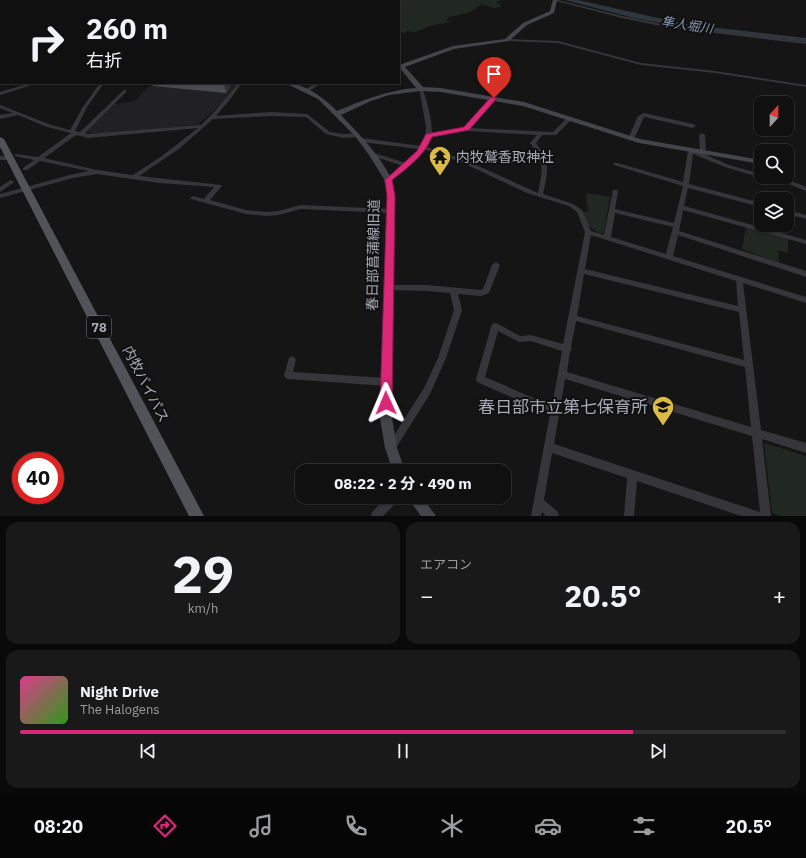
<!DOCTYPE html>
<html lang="ja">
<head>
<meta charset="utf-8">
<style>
  :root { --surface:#101010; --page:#191919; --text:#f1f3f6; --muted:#9c9d9f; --line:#303030; --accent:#db2777 }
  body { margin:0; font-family:"IBM Plex Sans","Noto Sans JP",sans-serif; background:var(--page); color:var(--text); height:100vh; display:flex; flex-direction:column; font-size:15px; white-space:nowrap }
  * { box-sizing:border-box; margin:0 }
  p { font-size:13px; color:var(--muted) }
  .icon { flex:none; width:22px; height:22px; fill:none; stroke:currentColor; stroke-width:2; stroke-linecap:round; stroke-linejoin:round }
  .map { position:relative; height:516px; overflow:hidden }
  .details { display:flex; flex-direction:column; gap:6px; padding:6px; background:#090909; flex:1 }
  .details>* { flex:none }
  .hud { position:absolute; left:0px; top:0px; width:400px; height:84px; box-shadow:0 1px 3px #0004,0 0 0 1px var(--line); background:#101010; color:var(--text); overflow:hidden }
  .needle { width:26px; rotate:21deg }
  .controls { position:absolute; left:754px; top:96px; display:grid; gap:8px }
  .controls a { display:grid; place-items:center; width:40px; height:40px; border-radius:8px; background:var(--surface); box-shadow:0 1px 3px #0004,0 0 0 1px var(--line); font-size:20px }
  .speed { position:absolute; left:12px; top:452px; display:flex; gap:8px; font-size:20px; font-weight:700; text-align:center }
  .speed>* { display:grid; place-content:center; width:52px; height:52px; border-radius:50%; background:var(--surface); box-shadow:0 1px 3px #0004,0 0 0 1px var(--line); line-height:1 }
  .speed .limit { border:6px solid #d22; background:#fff; color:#111 }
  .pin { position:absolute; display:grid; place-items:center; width:34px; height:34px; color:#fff; margin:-41px -17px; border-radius:50% 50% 50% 0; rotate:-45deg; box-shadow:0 0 4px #0007 }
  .pin .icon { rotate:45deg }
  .me { position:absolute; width:44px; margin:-22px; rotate:359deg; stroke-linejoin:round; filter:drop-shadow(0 0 3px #0008) }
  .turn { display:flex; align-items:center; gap:14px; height:84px; padding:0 20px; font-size:18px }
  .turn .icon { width:52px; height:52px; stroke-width:2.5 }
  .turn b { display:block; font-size:28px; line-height:34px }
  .big { font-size:30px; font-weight:700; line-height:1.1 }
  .details .card { flex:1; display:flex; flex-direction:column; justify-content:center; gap:6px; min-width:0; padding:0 14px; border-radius:12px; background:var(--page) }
  .details .dial { align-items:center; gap:0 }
  .dial b { font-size:52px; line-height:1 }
  .song { display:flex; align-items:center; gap:12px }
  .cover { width:48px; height:48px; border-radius:6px; background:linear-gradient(135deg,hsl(330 70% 55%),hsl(110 70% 35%)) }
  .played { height:4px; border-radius:2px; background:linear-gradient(90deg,var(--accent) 80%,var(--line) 80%) }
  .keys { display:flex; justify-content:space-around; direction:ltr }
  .heat { display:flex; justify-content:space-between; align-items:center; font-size:22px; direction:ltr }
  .details .tiles { flex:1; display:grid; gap:6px; grid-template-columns:1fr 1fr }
  .card:last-child { grid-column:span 2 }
  .trip { position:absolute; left:295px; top:464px; width:216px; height:40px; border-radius:12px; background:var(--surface); box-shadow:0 1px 3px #0004,0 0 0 1px var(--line); font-weight:700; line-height:40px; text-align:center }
  .tab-bar { display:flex; height:64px; justify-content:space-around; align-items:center; background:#060606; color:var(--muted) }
  .tab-bar .icon { width:28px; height:28px }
  .tab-bar .active { color:var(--accent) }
  .tab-bar b { font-size:18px; color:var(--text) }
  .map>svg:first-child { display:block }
</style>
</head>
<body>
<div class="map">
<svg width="806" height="516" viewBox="0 0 806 516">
  <rect width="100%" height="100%" fill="#151516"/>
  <path fill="#212123" d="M153,83H237L220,105L197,125L100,134L86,132L113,104L133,102Z"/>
  <path fill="#212822" d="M393,0H503L496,2L502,7L493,8L482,4L468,13L449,17L446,20L450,22L430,26L415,32L407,31L405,33L399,32V1H363Z
    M586,193L610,197L604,233H598L587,224L583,212H588Z
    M746,227L788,239V253L778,250L779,263L742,249Z
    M764,443L806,456V516H781L772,513Z"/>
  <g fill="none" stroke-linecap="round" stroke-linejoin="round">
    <path fill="#2f363d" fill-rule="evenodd" d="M565,0H578L685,24L806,38V42L685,28L634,18Z"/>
    <path fill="#36363a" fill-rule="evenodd" d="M27,0H31L32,1H28Z
      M191,0H195L190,1Z
      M552,0H558L622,16L666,25L806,42V44L666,27L622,18Z
      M0,16H1V18H0Z
      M506,39L558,41L641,63L715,71L806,85V87L715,73L641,65L558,43L507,41H506Z
      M31,83H38L0,95V92Z
      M100,83H104L87,107L75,131L80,132L124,90H126V92L85,133L88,134L201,125L216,110L238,83H242L231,98L216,116L271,112L307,114L330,132L344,134L357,133L360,135L357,137L344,138L326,134L306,117L271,116L213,119L180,148L139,176L221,185L222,186L221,187L210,200L246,210L267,212L278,211L301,205L390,209L393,211L390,213L301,209L278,215L267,216L246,214L191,199L190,198L193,196L204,199L214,187L159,183L97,174L73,178L0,198V194L70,175L89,171L40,161L27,170H23V168L34,160L15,156V154L38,157L71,133L47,127L18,115L0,119V115L13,113L0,108V105L51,125L70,130L83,107ZM198,128L162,156L133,175L97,170L44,158L76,135L88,138Z
      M316,83H321L308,92H304V90Z
      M419,88L423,89C427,103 432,118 432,133L464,128L492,97H496V99L470,128L553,132L568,117H572V119L556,135H542L536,143C551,164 548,171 543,194L573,204L582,210L591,231L604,235L613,190H617L618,191L615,209L674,223L683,186L614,165V163H618L683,182L688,151L691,149L700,153L699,135L702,133L705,135L706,153L704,154L729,165L761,174V177H763H759L725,167L693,154L689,184L761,203V207L688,188L684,206L806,240V244L683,210L679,231L806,271V277L678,235L673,256L806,297V303L743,283L761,430L806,443V453L762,439L771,516H741L637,481L634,516H624L627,478L552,453L544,500L558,512L559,516H546L542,512L541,516H531L550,414L477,382L476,379L492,324L495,323L498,324L520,336L531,335L563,344L585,232L577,212L569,206L527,193L461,162L429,151L425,150C418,158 396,181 386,180V178L403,166L370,155V153H374L406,163L419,149L361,142L358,140L361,138L421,146L425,137L426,127ZM468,131L537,135L530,143C545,164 543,169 538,193L465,160L427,147L431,136ZM615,213L673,227L666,254L611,237ZM591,235L736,281L738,306L585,269ZM584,274L739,312L744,360L577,316ZM576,321L745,367L751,427L567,372L570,352L572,349L571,347ZM498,331L519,342L531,341L562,351L552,406L485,377ZM565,379L752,436L760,512L554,444Z
      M644,113L693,124L696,126L693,128L644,117L634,139L633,140H629L628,139L638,116Z
      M0,156H10L13,158L10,160H0Z
      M764,177C779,177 792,181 806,187V191L786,183L765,178Z
      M11,180L14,182L13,183L0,192V187Z
      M787,210L806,215V219L787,214Z
      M496,262L500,265L489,293L481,296L458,294L462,310L446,358L430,394L394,451L391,453L388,451L386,448L388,445L424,388L438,358L454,310L450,293L427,291L389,290L386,289L385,287L386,285H427L481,290L483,289L492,265Z
      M292,356L295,358L296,360L293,372L386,378L389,379L390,382L389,385L386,386L288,379L285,378L284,375L289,358Z
      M387,497H399L398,501L383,516H371L372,512Z"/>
    <path fill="#44454a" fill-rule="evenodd" d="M36,0H43L36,1Z
      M553,0H557L554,13L527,25L509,41L454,49L405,67L423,87L441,88L524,102L640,139L761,160V164L639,143L523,106L441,92L421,91L389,95L371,101L341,115C359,134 379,154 391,178C394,183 394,190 395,196L392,418L397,448L405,471H393L385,448L380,418L387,196L384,179L369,155L355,136L318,99L285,83C305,83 324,98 337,111C363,100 388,90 416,88L399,67V65L453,46L505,39L523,23L550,11Z
      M0,50H1V54H0Z
      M407,497H422L436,516H421Z"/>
    <path fill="#525359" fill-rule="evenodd" d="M0,137L4,139L204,516H189L0,147Z"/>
  </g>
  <path fill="#4b4c51" d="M152,83H229L230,87L226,93L153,86Z"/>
  <path fill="#313235" d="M224,83H229L230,87L226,93L224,84Z"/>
  <path fill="#db2777" stroke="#8e194d" d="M491,97L497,98L469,130L432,137C424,156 408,167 392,180L395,196L392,403L390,407L386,408L382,407L380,403L387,196L385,180L417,151L426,134L464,127Z"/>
  <defs>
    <g id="temple-pin" transform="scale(1.15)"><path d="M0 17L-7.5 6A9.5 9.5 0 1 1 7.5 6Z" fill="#dcba46" stroke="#101011"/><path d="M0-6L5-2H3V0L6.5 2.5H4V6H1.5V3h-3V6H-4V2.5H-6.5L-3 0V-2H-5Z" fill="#111"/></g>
    <g id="school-pin" transform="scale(1.15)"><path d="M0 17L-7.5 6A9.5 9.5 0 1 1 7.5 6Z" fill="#dcba46" stroke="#101011"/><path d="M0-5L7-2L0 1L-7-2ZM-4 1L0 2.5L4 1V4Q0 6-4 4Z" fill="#111"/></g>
  </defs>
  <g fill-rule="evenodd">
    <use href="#temple-pin" x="440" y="157"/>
    <use href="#school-pin" x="663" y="407"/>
  </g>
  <g text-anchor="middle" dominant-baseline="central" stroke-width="4" stroke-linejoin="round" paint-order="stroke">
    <g font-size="13" font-style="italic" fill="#8394ac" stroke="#101011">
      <text transform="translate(687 25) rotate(9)">隼人堀川</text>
    </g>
    <rect fill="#101011" stroke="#7a7c84" stroke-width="1" x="87" y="316" width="24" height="22" rx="3"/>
    <g font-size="13" font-weight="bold" fill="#a8aab5">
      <text x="99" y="327">78</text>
    </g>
    <g font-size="14" fill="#a8aab5" stroke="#101011" text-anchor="start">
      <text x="456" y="157">内牧鷲香取神社</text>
    </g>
    <g font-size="14" fill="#a8aab5" stroke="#101011">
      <text transform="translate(373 255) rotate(-89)">春日部菖蒲線旧道</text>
      <text transform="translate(146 384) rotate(63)">内牧バイパス</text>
    </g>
    <g font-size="17" fill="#a8aab5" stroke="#101011" text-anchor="end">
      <text x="648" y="407">春日部市立第七保育所</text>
    </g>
  </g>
</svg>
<div class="controls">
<a><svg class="needle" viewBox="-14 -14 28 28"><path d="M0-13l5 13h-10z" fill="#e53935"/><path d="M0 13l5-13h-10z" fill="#9c9d9f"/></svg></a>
<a><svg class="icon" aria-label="search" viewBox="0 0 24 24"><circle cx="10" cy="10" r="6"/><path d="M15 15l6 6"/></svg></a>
<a><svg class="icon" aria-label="layers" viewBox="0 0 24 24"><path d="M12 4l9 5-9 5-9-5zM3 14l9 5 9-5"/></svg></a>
</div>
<div class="speed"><div class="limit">40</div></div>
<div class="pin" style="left:494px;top:98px;background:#d93025"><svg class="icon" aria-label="arrive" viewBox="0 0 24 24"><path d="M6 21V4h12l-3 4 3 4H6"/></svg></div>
<svg class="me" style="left:386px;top:403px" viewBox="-20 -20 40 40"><path d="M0-17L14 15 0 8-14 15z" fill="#db2777" stroke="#fff" stroke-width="4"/></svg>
<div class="trip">08:22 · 2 分 · 490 m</div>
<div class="hud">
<div class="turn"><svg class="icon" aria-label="right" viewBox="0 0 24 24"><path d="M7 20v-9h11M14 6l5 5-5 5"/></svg><div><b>260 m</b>右折</div></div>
</div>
</div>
<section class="details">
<div class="tiles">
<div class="card dial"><b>29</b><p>km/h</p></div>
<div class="card"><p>エアコン</p>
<div class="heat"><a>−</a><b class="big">20.5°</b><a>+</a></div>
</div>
<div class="card">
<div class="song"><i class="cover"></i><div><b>Night Drive</b><p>The Halogens</p></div></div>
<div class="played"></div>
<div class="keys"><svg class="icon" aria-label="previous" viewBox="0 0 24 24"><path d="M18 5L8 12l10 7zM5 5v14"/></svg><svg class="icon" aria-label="pause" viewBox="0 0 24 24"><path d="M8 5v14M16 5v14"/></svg><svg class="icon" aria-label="next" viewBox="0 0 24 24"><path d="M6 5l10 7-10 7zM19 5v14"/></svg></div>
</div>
</div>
</section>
<nav class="tab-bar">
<b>08:20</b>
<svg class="icon active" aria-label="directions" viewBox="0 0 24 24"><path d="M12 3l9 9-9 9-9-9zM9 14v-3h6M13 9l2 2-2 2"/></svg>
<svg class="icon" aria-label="music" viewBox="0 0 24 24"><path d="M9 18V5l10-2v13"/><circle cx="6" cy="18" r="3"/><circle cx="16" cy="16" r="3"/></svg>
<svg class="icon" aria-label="phone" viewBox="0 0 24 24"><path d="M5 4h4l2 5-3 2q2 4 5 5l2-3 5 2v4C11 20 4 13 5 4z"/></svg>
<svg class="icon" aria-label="climate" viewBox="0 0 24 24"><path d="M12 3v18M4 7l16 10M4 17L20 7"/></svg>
<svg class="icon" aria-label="car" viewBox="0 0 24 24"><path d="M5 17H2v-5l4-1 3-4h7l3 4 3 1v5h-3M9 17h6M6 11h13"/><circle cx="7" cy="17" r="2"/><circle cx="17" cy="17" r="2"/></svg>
<svg class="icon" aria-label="filters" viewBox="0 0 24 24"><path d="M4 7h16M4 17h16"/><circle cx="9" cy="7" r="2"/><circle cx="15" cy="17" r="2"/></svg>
<b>20.5°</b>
</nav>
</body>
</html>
